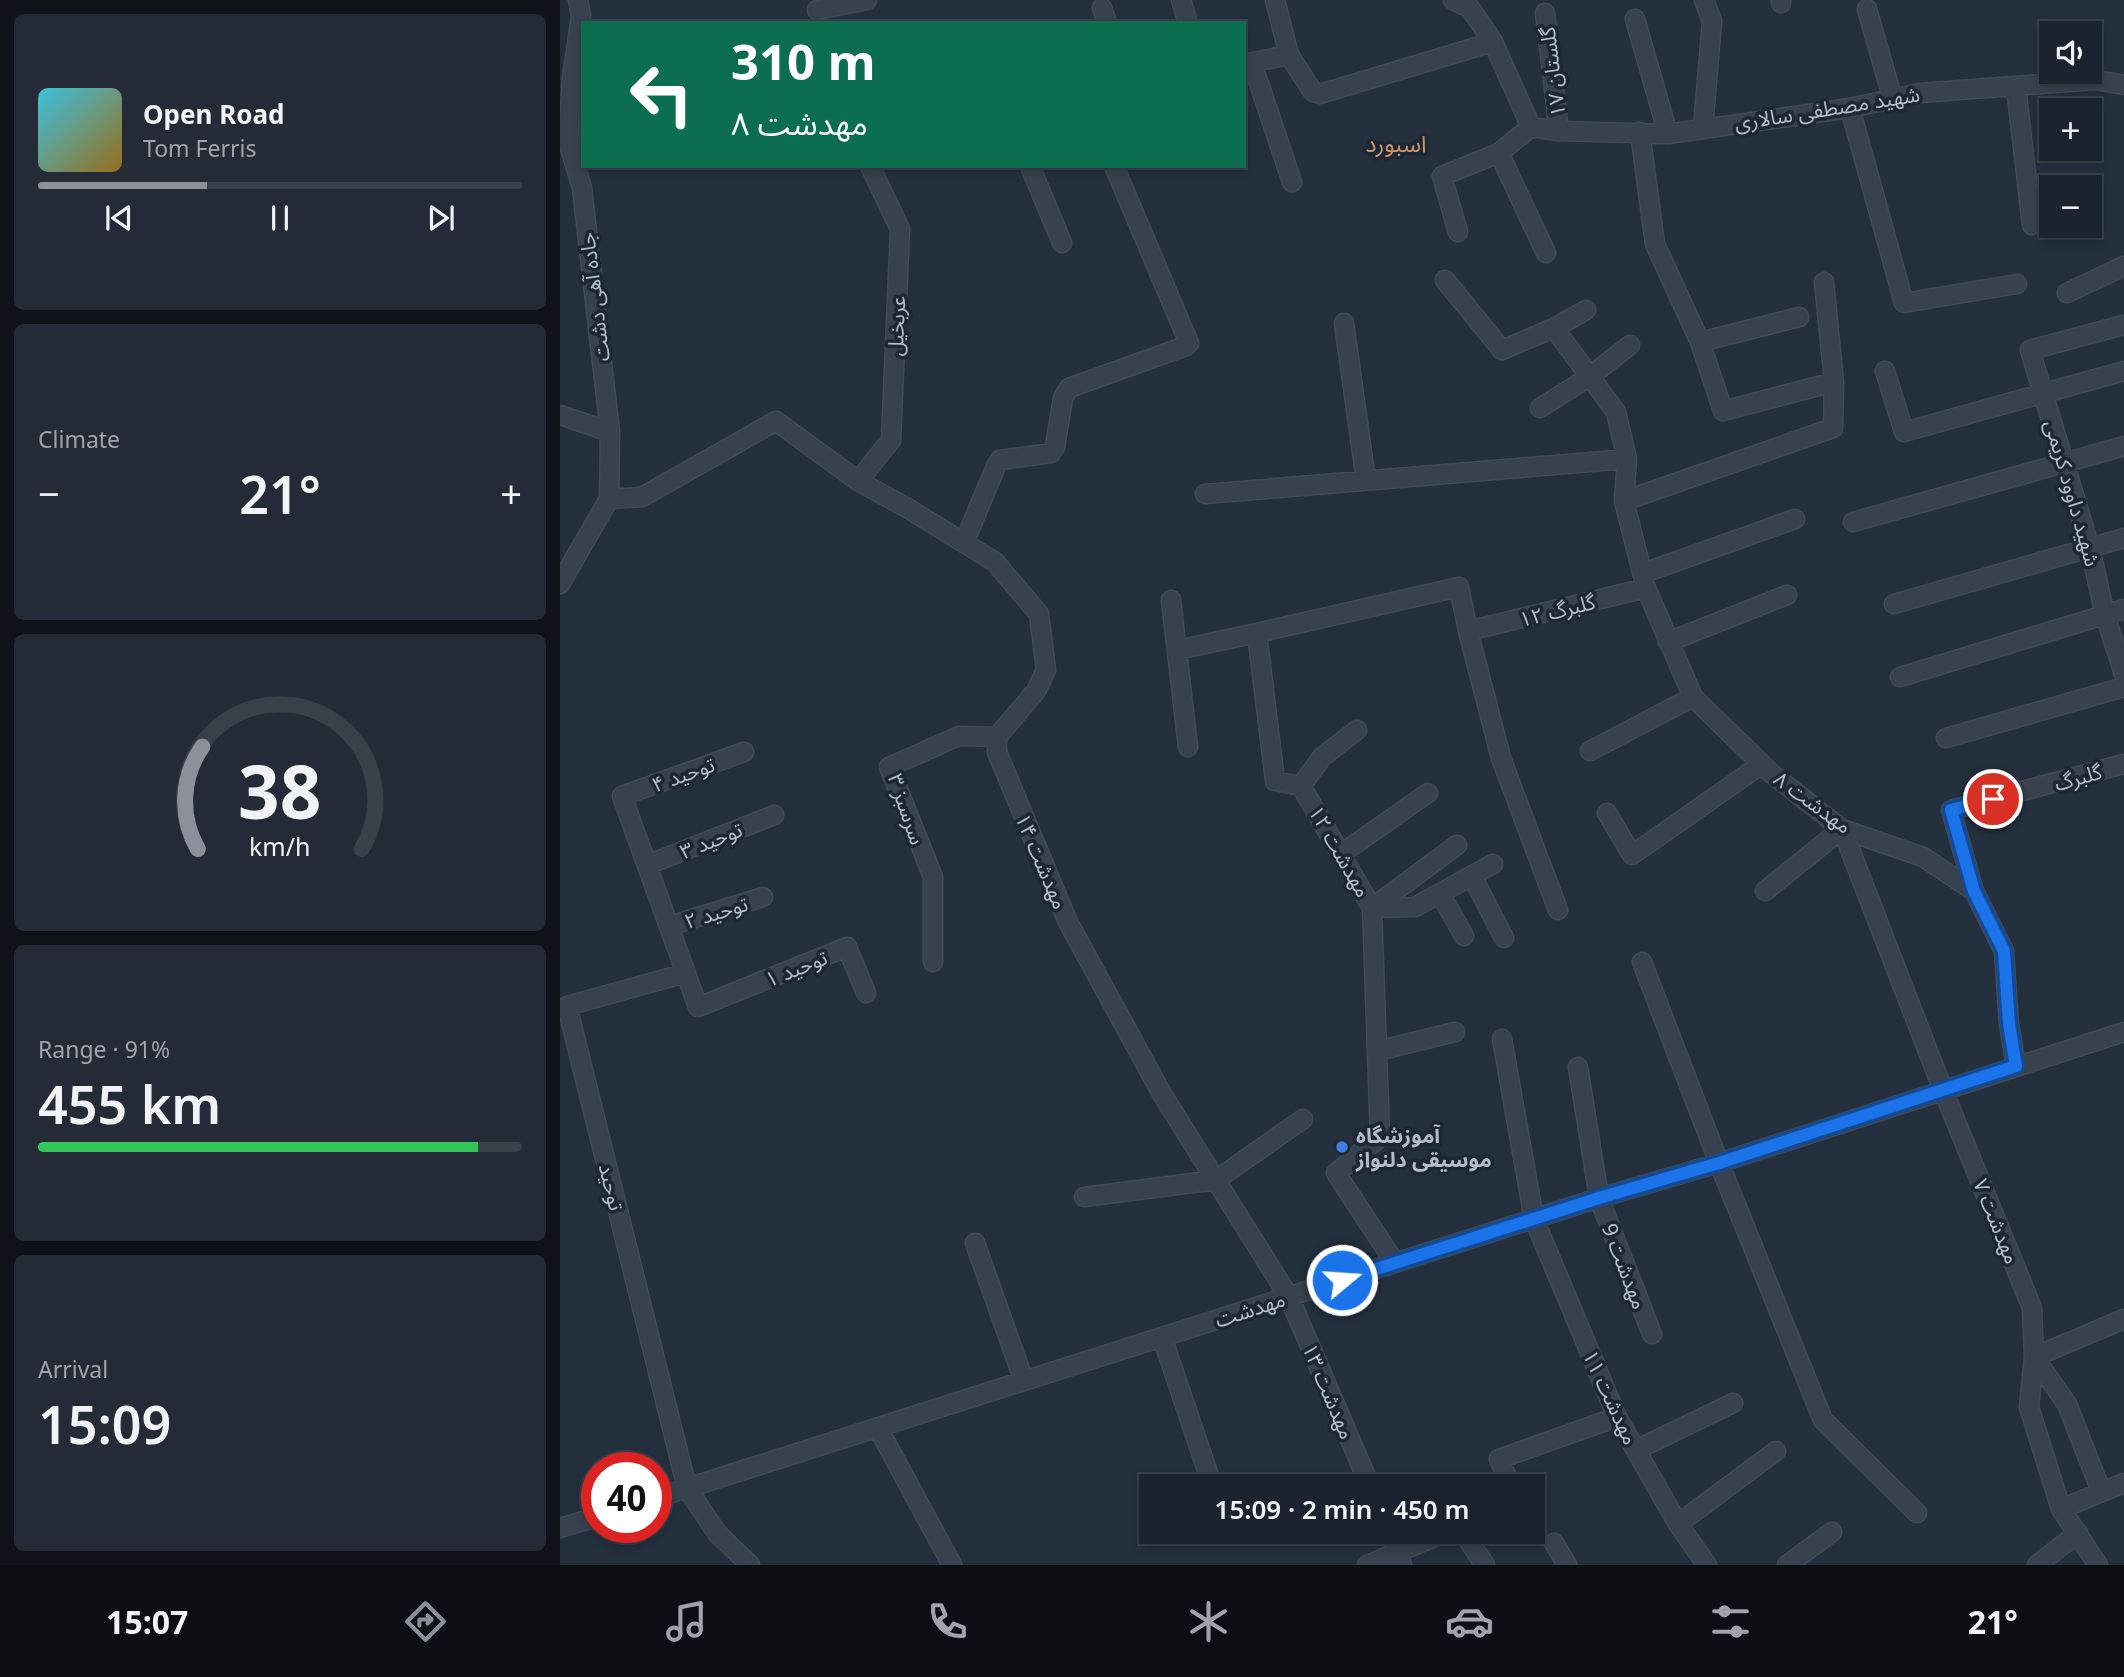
<!DOCTYPE html>
<html lang="en">
<head>
<meta charset="utf-8">
<style>
  :root { --surface:#1b232e; --page:#242b36; --text:#f1f3f6; --muted:#a0a4aa; --line:#39404a; --accent:#8c9099 }
  body { margin:0; font-family:"Noto Sans","Noto Sans Arabic",sans-serif; background:var(--page); color:var(--text); height:100vh; display:flex; flex-direction:column; font-size:26px; white-space:nowrap }
  * { box-sizing:border-box; margin:0 }
  p { font-size:23px; color:var(--muted) }
  .icon { flex:none; width:38px; height:38px; fill:none; stroke:currentColor; stroke-width:2; stroke-linecap:round; stroke-linejoin:round }
  .map { position:relative; flex:1; overflow:hidden }
  .panel { display:flex; flex-direction:column; gap:14px; padding:14px; background:#0f1319; width:560px }
  .panel>* { flex:none }
  .top-card { position:absolute; left:21px; top:21px; width:665px; height:147px; border-radius:0px; box-shadow:0 4px 10px #0003,0 0 0 2px var(--line); background:#0b6e4f; color:#fff; overflow:hidden }
  .tools { position:absolute; left:1479px; top:21px; display:grid; gap:14px }
  .tools a { display:grid; place-items:center; width:63px; height:63px; border-radius:0px; background:var(--surface); box-shadow:0 4px 10px #0003,0 0 0 2px var(--line); font-size:35px }
  .speed { position:absolute; left:21px; top:1452px; display:flex; gap:14px; font-size:35px; font-weight:700; text-align:center }
  .speed>* { display:grid; place-content:center; width:91px; height:91px; border-radius:50%; background:var(--surface); box-shadow:0 4px 10px #0003,0 0 0 2px var(--line); line-height:1 }
  .speed .limit { border:10px solid #d22; background:#fff; color:#111 }
  .pin { position:absolute; display:grid; place-items:center; width:60px; height:60px; color:#fff; margin:-30px; border:4px solid #fff; border-radius:50%; box-shadow:0 2px 7px #0007 }
  .me { position:absolute; width:77px; margin:-38px; rotate:72deg; stroke-linejoin:round; filter:drop-shadow(0 0 5px #0008) }
  .turn { display:flex; align-items:center; gap:24px; height:147px; padding:0 35px; font-size:32px }
  .turn .icon { width:91px; height:91px; stroke-width:2.5 }
  .turn b { display:block; font-size:49px; line-height:60px }
  .big { font-size:52px; font-weight:600; line-height:1.1 }
  .panel .card { flex:1; display:flex; flex-direction:column; justify-content:center; gap:10px; min-width:0; padding:0 24px; border-radius:10px; background:var(--page) }
  .panel .dial { align-items:center; gap:0 }
  .dial svg { height:182px; overflow:visible; fill:none; stroke:var(--line); stroke-width:7; stroke-linecap:round; text-anchor:middle }
  .dial text { fill:var(--text); stroke:none }
  .song { display:flex; align-items:center; gap:21px }
  .cover { width:84px; height:84px; border-radius:10px; background:linear-gradient(135deg,hsl(190 70% 55%),hsl(40 70% 35%)) }
  .played { height:7px; border-radius:4px; background:linear-gradient(90deg,var(--accent) 35%,var(--line) 35%) }
  .keys { display:flex; justify-content:space-around; direction:ltr }
  .heat { display:flex; justify-content:space-between; align-items:center; font-size:38px; direction:ltr }
  .charge { height:10px; border-radius:5px; background:linear-gradient(90deg,#34c759 91%,var(--line) 0) }
  .trip { position:absolute; left:579px; top:1474px; width:406px; height:70px; border-radius:0px; background:var(--surface); box-shadow:0 4px 10px #0003,0 0 0 2px var(--line); font-weight:600; line-height:70px; text-align:center }
  .tab-bar { display:flex; height:112px; justify-content:space-around; align-items:center; background:#0b0e12; color:var(--muted) }
  .tab-bar .icon { width:49px; height:49px }
  .tab-bar .current { color:var(--accent) }
  .tab-bar b { font-size:32px; color:var(--text) }
  main { display:flex; flex:1; min-height:0 }
  .map>svg:first-child { display:block }
</style>
</head>
<body>
<main>
<section class="panel">
<div class="card">
<div class="song"><i class="cover"></i><div><b>Open Road</b><p>Tom Ferris</p></div></div>
<div class="played"></div>
<div class="keys"><svg class="icon" aria-label="previous" viewBox="0 0 24 24"><path d="M18 5L8 12l10 7zM5 5v14"/></svg><svg class="icon" aria-label="pause" viewBox="0 0 24 24"><path d="M8 5v14M16 5v14"/></svg><svg class="icon" aria-label="next" viewBox="0 0 24 24"><path d="M6 5l10 7-10 7zM19 5v14"/></svg></div>
</div>
<div class="card"><p>Climate</p>
<div class="heat"><a>−</a><b class="big">21°</b><a>+</a></div>
</div>
<div class="card dial"><svg viewBox="0 0 100 80">
<path d="M14 69A42 42 0 1 1 86 69"/>
<path d="M14 69A42 42 0 0 1 16 24" stroke="#8c9099"/>
<text x="50" y="56" font-size="32" font-weight="700">38</text>
<text x="50" y="72" font-size="11">km/h</text>
</svg></div>
<div class="card"><p>Range · 91%</p><b class="big">455 km</b><div class="charge"></div></div>
<div class="card"><p>Arrival</p><b class="big">15:09</b></div>
</section>
<div class="map">
<svg width="1564" height="1565" viewBox="0 0 1564 1565">
  <rect width="100%" height="100%" fill="#242f3e"/>
  <g fill="none" stroke-linecap="round" stroke-linejoin="round">
    <g stroke="#414a57" stroke-width="21">
      <path id="minor" d="M621,0L628,23
        M715,0L729,55
        M893,0L910,8L933,42L971,127
        M1221,0V3
        M542,8L547,23
        M1307,9L1333,100
        M257,10L307,0
        M985,13L999,131
        M1075,19L1108,134
        M692,63L732,182
        M684,64L729,55L753,92L760,94L933,42
        M1456,87L1472,225
        M1290,108L1344,303L1457,284
        M971,127L999,131L1108,134L1290,108L1360,93L1535,80L1564,85
        M1143,128L1152,21L1144,0
        M1080,132L1095,244L1140,342L1239,317
        M939,153L986,253
        M470,166L502,243
        M898,232L882,176L939,153L971,127
        M885,280L942,350L994,328L1026,310
        M1507,293L1564,266
        M784,323L806,481
        M1564,325L1470,350L1530,548L1545,615L1564,674
        M994,328L1056,412L1067,459L1064,501L1086,588L1133,697L1212,774L1282,829L1363,857L1414,891L1444,951L1449,1024L1456,1066
        M1140,342L1163,411L1274,382
        M1325,371L1344,432L1564,371
        M980,408L1029,377L1070,345
        M0,415L50,432
        M298,481L331,440L340,229L310,166
        M645,494L1067,459
        M49,499L82,497L216,421L298,481L349,509L435,562L479,614L486,670L476,691L437,737V752L508,922L602,1094L729,1297L810,1486
        M1064,501L1273,428L1274,382L1264,282
        M1293,522L1564,446
        M404,543L436,466L440,460L491,453L495,447L503,398L509,388L626,346L629,343L554,166
        M1084,573L1235,519
        M0,584L49,499L50,432L22,188L8,141L12,78L21,17L18,0
        M611,600L628,747
        M1334,604L1564,538
        M908,631L1086,588
        M1108,642L1227,595
        M617,650L697,633
        M1340,677L1564,609
        M1386,738L1564,687
        M1030,751L1133,697
        M184,752L62,796L138,1007L287,947L306,993
        M741,786L762,757L797,730
        M1047,813L1072,855L1202,764
        M781,854L868,793
        M87,865L214,815
        M912,876L944,938
        M1205,891L1282,829L1383,1090L1472,1308L1474,1357L1469,1407L1501,1509L1538,1565
        M1414,891L1391,810L1564,764
        M880,893L904,936
        M812,908L855,907L933,864
        M812,908L897,845
        M109,926L203,897
        M373,962V877L329,767L399,736L437,737
        M1082,962L1159,1163L1263,1420L1357,1513
        M126,973L7,1006L127,1488L157,1533L190,1565
        M942,1039L974,1219L1057,1417L1118,1524L1147,1565
        M817,1051L895,1032
        M1018,1067L1039,1198L1092,1334
        M524,1197L656,1180L743,1119
        M415,1243L464,1381
        M835,1263L776,1173L820,1137L812,908L741,786L715,781L697,633L899,587L908,631L941,758L998,910
        M602,1337L648,1473
        M1474,1357L1507,1404L1541,1491
        M1474,1357L1564,1319
        M318,1428L392,1565
        M1076,1450L1173,1403
        M951,1486L939,1459L1057,1417
        M96,1498L1039,1198L1159,1163L1564,1032
        M1501,1509L1564,1483
        M1118,1524L1216,1451
        M0,1528L37,1517
        M829,1531L842,1565
        M902,1531L925,1565
        M994,1543L1007,1565
        M807,1565L889,1531
        M1227,1565L1272,1532
        M1477,1565L1518,1533"/>
    </g>
    <use href="#minor" stroke="#38414e" stroke-width="18"/>
  </g>
  <g fill="none" stroke-linecap="round" stroke-linejoin="round">
    <g stroke="#114b97" stroke-width="18">
      <path id="route" d="M782,1280L1039,1198L1159,1163L1456,1066L1449,1024L1444,951L1414,891L1391,810L1433,799"/>
    </g>
    <use href="#route" stroke="#1a73e8" stroke-width="12"/>
  </g>
  <circle fill="#3f7fe0" stroke="#1d2633" stroke-width="2.5" cx="782" cy="1147" r="7"/>
  <g text-anchor="middle" dominant-baseline="central" stroke-width="7" stroke-linejoin="round" paint-order="stroke">
    <g font-size="21" fill="#b4bcc9" stroke="#1d2633">
      <text transform="translate(992 72) rotate(-97)">گلستان ۱۷</text>
      <text transform="translate(1267 108) rotate(-9)">شهید مصطفی سالاری</text>
      <text transform="translate(34 297) rotate(-97)">جاده آهی دشت</text>
      <text transform="translate(336 326) rotate(-87)">عربخیل</text>
      <text transform="translate(1513 493) rotate(74)">شهید داوود کریمی</text>
      <text transform="translate(997 610) rotate(-14)">گلبرگ ١٢</text>
      <text transform="translate(123 774) rotate(-20)">توحید ۴</text>
      <text transform="translate(1518 777) rotate(-16)">گلبرگ</text>
      <text transform="translate(1253 802) rotate(36)">مهدشت ۸</text>
      <text transform="translate(347 809) rotate(71)">سرسبز ۳</text>
      <text transform="translate(151 840) rotate(-22)">توحید ۳</text>
      <text transform="translate(780 851) rotate(60)">مهدشت ۱۲</text>
      <text transform="translate(482 861) rotate(67)">مهدشت ۱۴</text>
      <text transform="translate(156 912) rotate(-17)">توحید ۲</text>
      <text transform="translate(236 968) rotate(-22)">توحید ۱</text>
      <text transform="translate(52 1187) rotate(76)">توحید</text>
      <text transform="translate(1437 1221) rotate(68)">مهدشت ۷</text>
      <text transform="translate(1065 1266) rotate(69)">مهدشت 9</text>
      <text transform="translate(690 1309) rotate(-18)">مهدشت</text>
      <text transform="translate(769 1391) rotate(67)">مهدشت ۱۳</text>
      <text transform="translate(1051 1397) rotate(65)">مهدشت ۱۱</text>
    </g>
    <g font-size="21" font-weight="bold" fill="#b4bcc9" stroke="#1d2633" text-anchor="start">
      <text x="796" y="1135">آموزشگاه<tspan x="796" dy="24">موسیقی دلنواز</tspan></text>
    </g>
    <g font-size="23" fill="#d59563" stroke="#1d2633">
      <text x="836" y="143">اسبورد</text>
    </g>
  </g>
</svg>
<div class="tools">
<a><svg class="icon" aria-label="sound" viewBox="0 0 24 24"><path d="M4 9h4l5-4v14l-5-4H4zM17 9q2 3 0 6"/></svg></a>
<a>+</a>
<a>−</a>
</div>
<div class="speed"><div class="limit">40</div></div>
<div class="pin" style="left:1433px;top:799px;background:#d93025"><svg class="icon" aria-label="arrive" viewBox="0 0 24 24"><path d="M6 21V4h12l-3 4 3 4H6"/></svg></div>
<svg class="me" style="left:782px;top:1280px" viewBox="-20 -20 40 40"><circle r="17" fill="#1a73e8" stroke="#fff" stroke-width="3"/><path d="M0-11L8 9 0 5-8 9z" fill="#fff"/></svg>
<div class="trip">15:09 · 2 min · 450 m</div>
<div class="top-card">
<div class="turn"><svg class="icon" aria-label="left" viewBox="0 0 24 24"><path d="M17 20v-9H6M10 6l-5 5 5 5"/></svg><div><b>310 m</b>مهدشت ۸</div></div>
</div>
</div>
</main>
<nav class="tab-bar">
<b>15:07</b>
<svg class="icon current" aria-label="directions" viewBox="0 0 24 24"><path d="M12 3l9 9-9 9-9-9zM9 14v-3h6M13 9l2 2-2 2"/></svg>
<svg class="icon" aria-label="music" viewBox="0 0 24 24"><path d="M9 18V5l10-2v13"/><circle cx="6" cy="18" r="3"/><circle cx="16" cy="16" r="3"/></svg>
<svg class="icon" aria-label="phone" viewBox="0 0 24 24"><path d="M5 4h4l2 5-3 2q2 4 5 5l2-3 5 2v4C11 20 4 13 5 4z"/></svg>
<svg class="icon" aria-label="climate" viewBox="0 0 24 24"><path d="M12 3v18M4 7l16 10M4 17L20 7"/></svg>
<svg class="icon" aria-label="car" viewBox="0 0 24 24"><path d="M5 17H2v-5l4-1 3-4h7l3 4 3 1v5h-3M9 17h6M6 11h13"/><circle cx="7" cy="17" r="2"/><circle cx="17" cy="17" r="2"/></svg>
<svg class="icon" aria-label="filters" viewBox="0 0 24 24"><path d="M4 7h16M4 17h16"/><circle cx="9" cy="7" r="2"/><circle cx="15" cy="17" r="2"/></svg>
<b>21°</b>
</nav>
</body>
</html>
